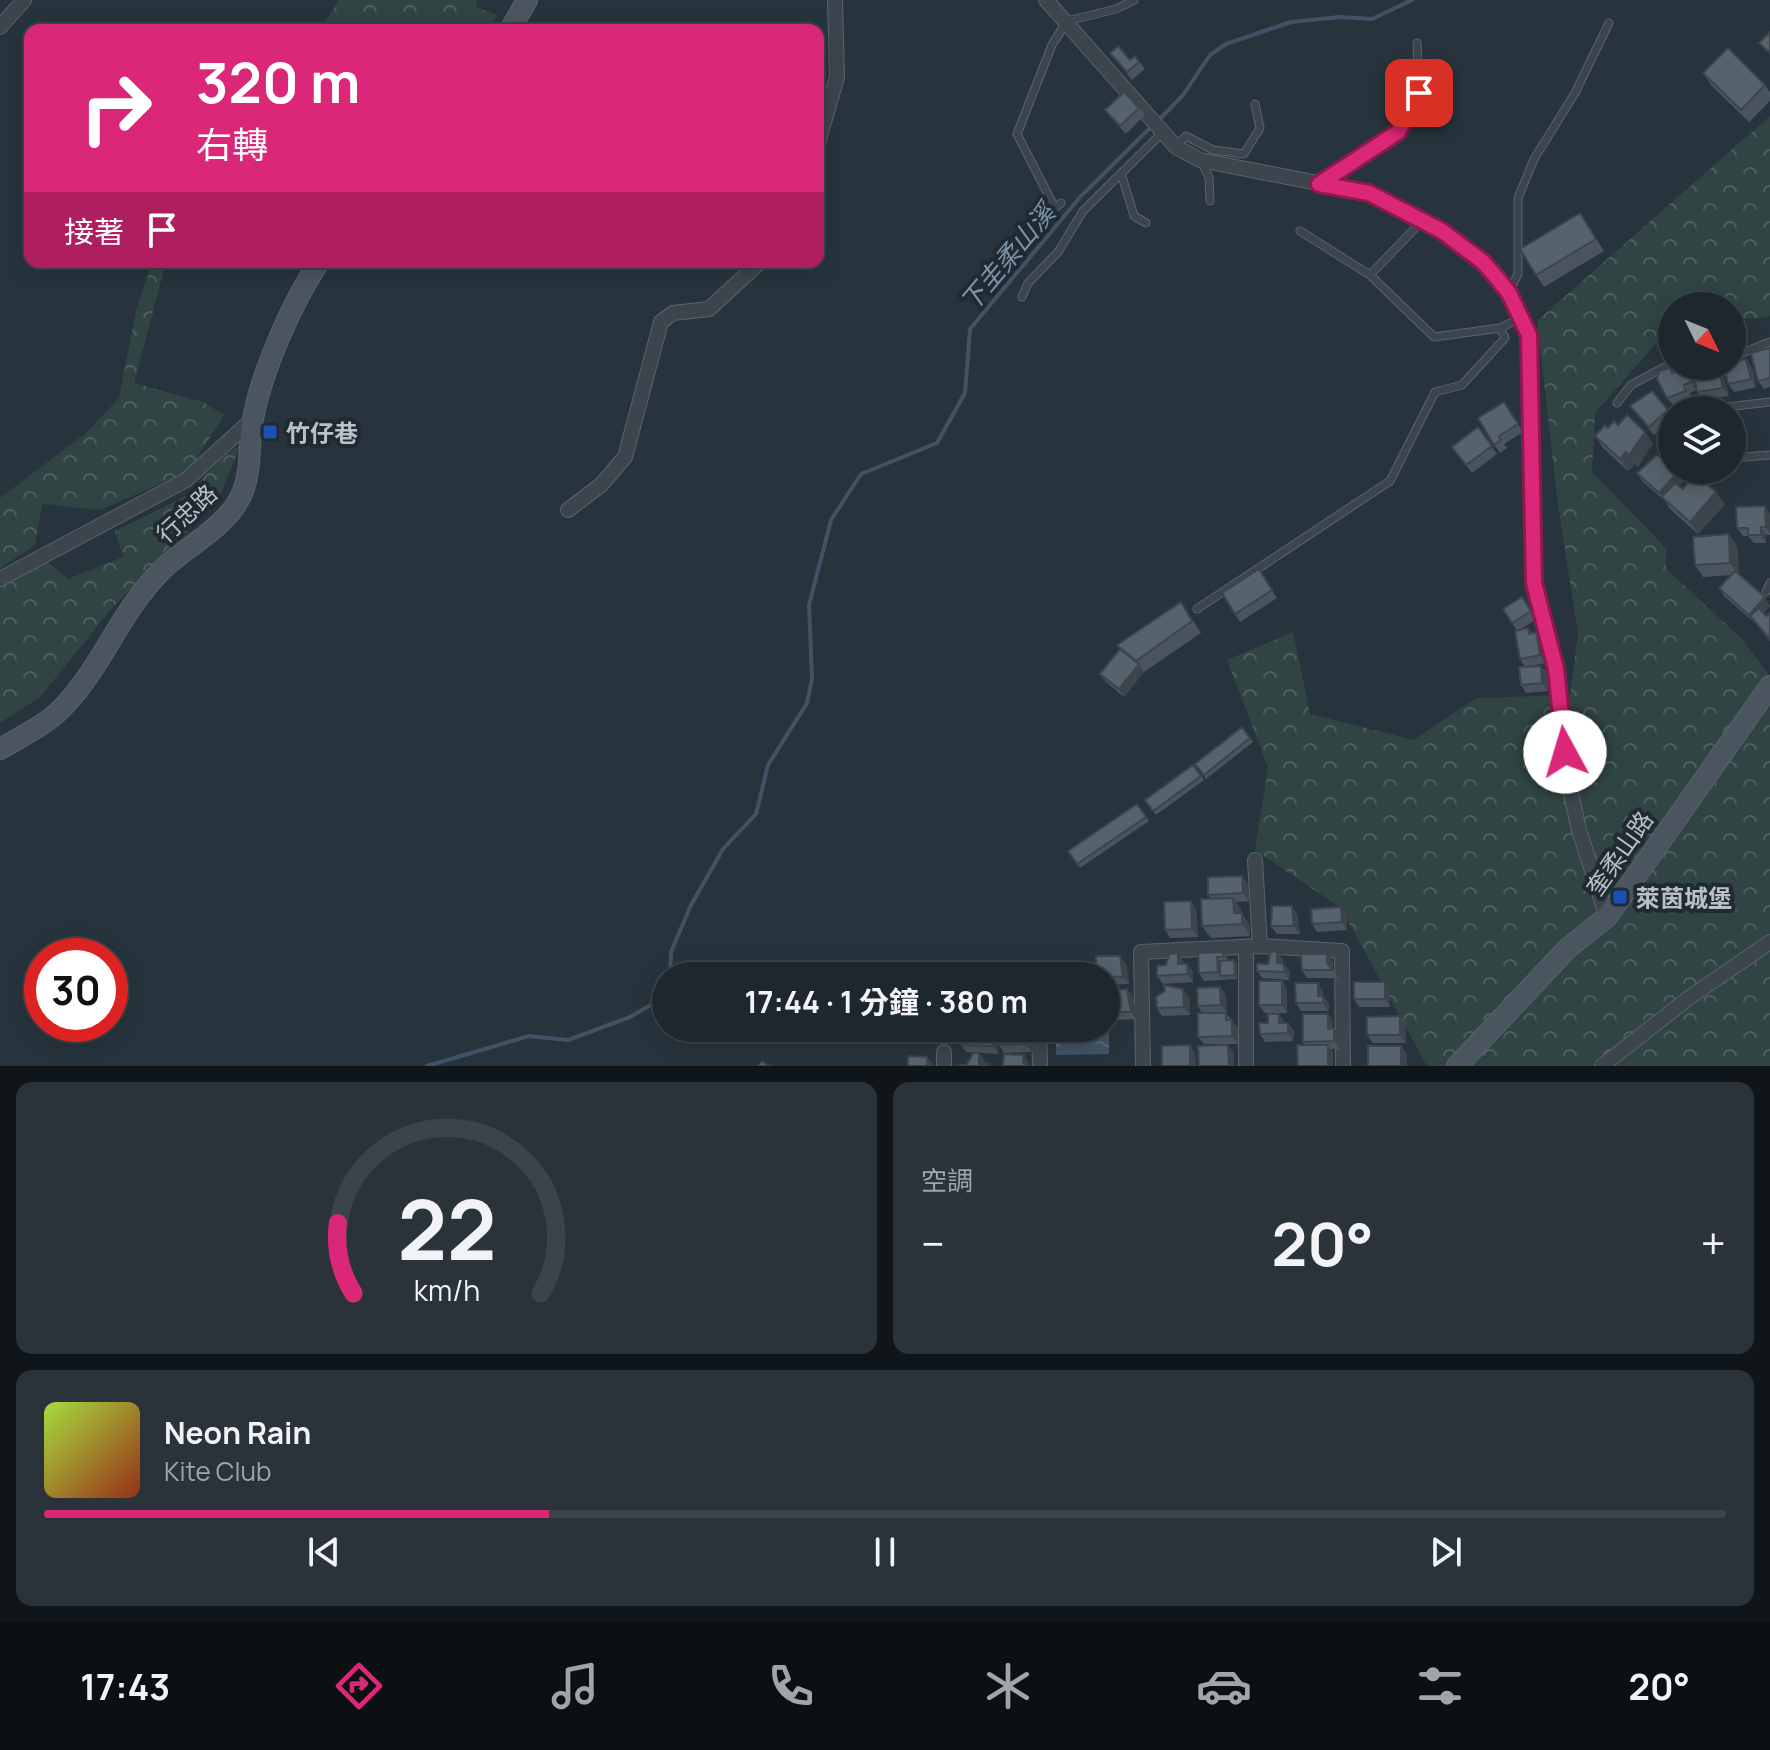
<!DOCTYPE html>
<html lang="zh-TW">
<head>
<meta charset="utf-8">
<style>
  :root { --surface:#1e272e; --page:#2b333a; --text:#f1f3f6; --muted:#a1a5aa; --line:#3c444a; --accent:#db2777 }
  body { margin:0; font-family:Manrope,"Noto Sans TC",sans-serif; background:var(--page); color:var(--text); height:100vh; display:flex; flex-direction:column; font-size:30px; white-space:nowrap }
  * { box-sizing:border-box; margin:0 }
  p { font-size:26px; color:var(--muted) }
  .icon { flex:none; width:44px; height:44px; fill:none; stroke:currentColor; stroke-width:2; stroke-linecap:round; stroke-linejoin:round }
  .map { position:relative; height:1066px; overflow:hidden }
  .sheet { display:flex; flex-direction:column; gap:16px; padding:16px; background:#101519; flex:1 }
  .sheet>* { flex:none }
  .banner { position:absolute; left:24px; top:24px; width:800px; height:244px; border-radius:16px; box-shadow:0 4px 20px #0003,0 0 0 2px var(--line); background:#db2777; color:#fff; overflow:hidden }
  .needle { width:52px; rotate:133deg }
  .controls { position:absolute; left:1658px; top:292px; display:grid; gap:16px }
  .controls a { display:grid; place-items:center; width:88px; height:88px; border-radius:50%; background:var(--surface); box-shadow:0 4px 20px #0003,0 0 0 2px var(--line); font-size:40px }
  .speed { position:absolute; left:24px; top:938px; display:flex; gap:16px; font-size:40px; font-weight:700; text-align:center }
  .speed>* { display:grid; place-content:center; width:104px; height:104px; border-radius:50%; background:var(--surface); box-shadow:0 4px 20px #0003,0 0 0 2px var(--line); line-height:1 }
  .speed .limit { border:12px solid #d22; background:#fff; color:#111 }
  .pin { position:absolute; display:grid; place-items:center; width:68px; height:68px; color:#fff; margin:-34px; border-radius:16px; box-shadow:0 4px 12px #0006 }
  .me { position:absolute; width:88px; margin:-44px; rotate:354deg; stroke-linejoin:round; filter:drop-shadow(0 0 6px #0008) }
  .turn { display:flex; align-items:center; gap:28px; height:168px; padding:0 40px; font-size:36px }
  .turn .icon { width:104px; height:104px; stroke-width:2.5 }
  .turn b { display:block; font-size:56px; line-height:68px }
  .then { display:flex; align-items:center; height:76px; padding:0 40px; background:#0003; gap:16px; font-size:30px }
  .big { font-size:60px; font-weight:700; line-height:1.1 }
  .sheet .tile { flex:1; display:flex; flex-direction:column; justify-content:center; gap:12px; min-width:0; padding:0 28px; border-radius:16px; background:var(--page) }
  .sheet .dial { align-items:center; gap:0 }
  .dial svg { height:208px; overflow:visible; fill:none; stroke:var(--line); stroke-width:7; stroke-linecap:round; text-anchor:middle }
  .dial text { fill:var(--text); stroke:none }
  .song { display:flex; align-items:center; gap:24px }
  .cover { width:96px; height:96px; border-radius:12px; background:linear-gradient(135deg,hsl(80 70% 55%),hsl(10 70% 35%)) }
  .played { height:8px; border-radius:4px; background:linear-gradient(90deg,var(--accent) 30%,var(--line) 30%) }
  .keys { display:flex; justify-content:space-around; direction:ltr }
  .heat { display:flex; justify-content:space-between; align-items:center; font-size:44px; direction:ltr }
  .sheet .tiles { flex:1; display:grid; gap:16px; grid-template-columns:1fr 1fr }
  .tile:last-child { grid-column:span 2 }
  .trip { position:absolute; left:652px; top:962px; width:468px; height:80px; border-radius:40px; background:var(--surface); box-shadow:0 4px 20px #0003,0 0 0 2px var(--line); font-weight:700; line-height:80px; text-align:center }
  .tabs { display:flex; height:128px; justify-content:space-around; align-items:center; background:#0c1012; color:var(--muted) }
  .tabs .icon { width:56px; height:56px }
  .tabs .active { color:var(--accent) }
  .tabs b { font-size:36px; color:var(--text) }
  .map>svg:first-child { display:block }
</style>
</head>
<body>
<div class="map">
<svg width="1770" height="1066" viewBox="0 0 1770 1066">
  <defs>
    <pattern id="forest-crowns" width="20" height="18" patternUnits="userSpaceOnUse" patternTransform="scale(2)"><rect width="20" height="18" fill="#304543"/><path d="M2 6a3 3 0 1 1 6 0M12 15a3 3 0 1 1 6 0" fill="none" stroke="#4c5e5d"/></pattern>
    <pattern id="water-ripples" width="26" height="14" patternUnits="userSpaceOnUse" patternTransform="scale(2)"><rect width="26" height="14" fill="#405365"/><path d="M2 4q2-2 4 0t4 0M15 11q2-2 4 0t4 0" fill="none" stroke="#5a6a7a"/></pattern>
  </defs>
  <rect width="100%" height="100%" fill="#28343d"/>
  <path fill="url(#forest-crowns)" d="M339,0H476L477,8L498,15L489,30H312L325,23Z
    M1770,116V316L1732,321V306H1672V331L1666,332L1595,413L1592,472L1666,548V569L1740,637L1770,676V1066H1427L1341,908L1255,850L1268,767L1227,660L1293,632L1310,714L1414,740L1476,698L1570,695L1578,633L1558,505L1537,321Z
    M152,262H166L134,383L203,402L224,415L189,471L100,510L42,504L35,545L0,568V498L85,434L119,398L136,311Z
    M241,444L218,500L113,607L40,697L0,723V585L46,560L68,579L123,557L115,531L186,496L223,457Z"/>
  <path fill="url(#water-ripples)" d="M1106,1025H1109V1054L1056,1055V1028H1106Z"/>
  <g fill="none" stroke-linecap="round" stroke-linejoin="round">
    <path stroke="#405365" stroke-width="4" d="M1159,120L1183,95L1210,55L1226,44L1291,22L1340,17L1372,19L1412,0
      M670,976L671,952L691,905L723,849L756,814L768,765L807,703L812,679L809,605L831,520L861,474L937,443L965,393L970,329L1081,196L1152,126
      M427,1066L529,1036L568,1040L630,1017L666,996"/>
    <g stroke="#5a636b" stroke-width="9">
      <path id="lane" d="M1176,146L1186,136L1213,150L1244,154L1260,128L1255,104
        M1201,162L1209,177L1210,201
        M1121,173L1134,216L1146,223
        M1321,182L1398,132L1419,93L1417,43
        M1061,203L1055,208L1017,134L1052,45L1067,21L1116,9L1134,0
        M1300,231L1370,275L1434,337L1500,328L1521,318
        M1370,275L1422,221
        M1509,292L1518,274V198L1534,159L1575,93L1609,23
        M1022,297L1028,283L1058,252L1083,211L1163,132
        M1732,357L1770,342
        M1617,403L1631,385L1672,363
        M1700,410L1770,402
        M1732,458L1770,455
        M1766,592L1770,583
        M1197,609L1390,481L1435,392L1462,385L1505,338L1500,328"/>
    </g>
    <g stroke="#5a636b" stroke-width="16">
      <path id="street" d="M1046,0L1176,147L1200,160L1369,193L1442,231L1483,262L1509,293L1529,335L1534,583L1556,669L1568,780L1579,830L1607,917
        M0,27L24,0
        M818,143L837,77L835,0
        M568,510L601,485L625,457L661,322L673,313L709,309L760,262
        M0,579L186,480L253,419
        M1255,860L1260,946
        M1039,1028L1040,1066
        M944,1052V1066
        M1143,1066L1141,952L1260,946L1342,951L1343,1066
        M1246,1066V948
        M1602,1066L1690,997L1770,942"/>
    </g>
    <g stroke="#5a636b" stroke-width="22">
      <path id="secondary" d="M510,30L527,0
        M0,749C22,736 48,724 65,705C105,662 121,609 165,567C190,544 231,524 243,491C252,468 248,443 253,419C262,370 292,303 319,262
        M1457,1066L1567,949L1607,917L1770,686"/>
    </g>
    <use href="#lane" stroke="#3c454e" stroke-width="7"/>
    <use href="#street" stroke="#3c454e" stroke-width="14"/>
    <use href="#secondary" stroke="#4a5560" stroke-width="20"/>
  </g>
  <path fill="#4a545e" d="M1110,53L1130,60L1135,56L1145,69L1132,80Z
    M1703,73L1765,85L1770,92V101L1749,122L1711,85Z
    M1139,108L1145,115L1126,134L1111,118L1105,110Z
    M1580,213L1604,251L1544,287L1536,275Z
    M1770,348V387L1764,389L1758,381Z
    M1746,359L1752,367L1756,387L1734,392L1728,384Z
    M1697,366H1719L1722,371L1729,396L1702,400L1696,390L1690,393L1692,398L1673,405L1667,398L1671,367L1674,372L1692,376L1696,386Z
    M1504,402L1523,432L1504,444L1507,448L1500,453L1494,445Z
    M1630,406L1668,410L1672,416V419L1654,435Z
    M1618,425L1653,443L1638,467L1635,464L1628,471L1603,448L1595,436L1608,428Z
    M1478,427L1497,454L1472,473L1452,447Z
    M1679,471L1685,479L1679,486L1683,489L1725,504L1698,534L1670,509L1665,501L1642,481L1637,473Z
    M1770,513V535H1766V543H1754L1748,536H1743L1737,528Z
    M1737,546L1739,574L1770,606L1763,613L1766,616L1770,613V641L1755,623L1724,596L1719,588L1731,575L1703,577L1695,565Z
    M1259,569L1277,598L1240,622L1222,593Z
    M1522,597L1537,619L1519,630L1528,628L1532,633L1542,640L1546,663L1525,667L1520,659L1517,631L1503,609Z
    M1181,602L1201,633L1144,672L1124,697L1105,681L1100,674L1120,649L1117,645Z
    M1541,666L1547,673L1548,691L1526,693L1521,685Z
    M1242,727L1253,742L1206,779L1195,764Z
    M1193,765L1204,780L1156,815L1145,800Z
    M1137,804L1149,821L1080,868L1068,851Z
    M1248,884L1249,901L1236,902L1241,909V913L1250,925V936L1211,938L1202,926L1211,898L1208,895Z
    M1191,901L1196,909L1198,937L1170,938L1165,930Z
    M1341,907L1347,915V930L1317,932L1312,924Z
    M1297,914L1300,934H1277L1271,926Z
    M1223,952L1229,961L1234,960L1237,964V979L1204,981L1199,973Z
    M1283,959V964H1284L1290,972L1289,980L1262,978L1257,971L1268,964Z
    M1183,961L1184,964H1187L1193,972V982L1163,984L1157,976L1166,965Z
    M1333,962V970L1338,978H1307L1302,970Z
    M1126,964L1129,984L1106,985V976Z
    M1282,981L1287,989V1013H1265L1259,1005Z
    M1385,982L1390,990V1007H1359L1354,999Z
    M1220,987L1226,995V1013L1238,1028V1044H1204L1198,1037L1202,1013L1198,1006Z
    M1127,989L1133,997L1137,1019L1115,1020L1109,1012Z
    M1165,991L1189,997L1190,1015L1162,1016L1157,1008Z
    M1323,991V996L1329,1004L1328,1011H1301L1296,1003Z
    M1328,1014L1333,1022V1028L1340,1036V1049H1331L1333,1053L1306,1045L1303,1042Z
    M1400,1016L1406,1024V1043H1373L1367,1035Z
    M1284,1021V1023H1288L1294,1031L1293,1041L1265,1042L1260,1034Z
    M961,1028H997L999,1030L1031,1029V1040L1036,1047L1031,1052L1004,1053L999,1045V1036L998,1054L966,1052L961,1045Z"/>
  <path fill="#3c454c" d="M1746,359L1752,367L1756,387L1751,379Z
    M1718,366H1719L1722,371L1729,396L1723,388Z
    M1686,368L1692,376L1697,390L1691,382Z
    M1645,432L1653,443L1638,467L1629,455Z
    M1626,452L1635,464L1628,471L1620,459Z
    M1679,471L1685,479L1666,500L1659,493Z
    M1716,492L1725,504L1698,534L1690,522Z
    M1765,506L1770,513V533L1766,527Z
    M1761,527L1766,535V543L1761,535Z
    M1729,534L1737,546L1739,574L1730,563Z
    M1765,597L1770,606L1755,622L1750,616L1755,623L1749,615Z
    M1536,632L1542,640L1546,663L1540,655Z
    M1139,664L1144,672L1124,697L1119,689Z
    M1541,666L1547,673L1548,691L1542,683Z
    M1242,876L1248,884L1249,901L1243,893Z
    M1233,898L1241,909L1242,925L1234,913Z
    M1191,901L1196,909L1198,937L1192,929Z
    M1292,906L1297,914L1300,934L1294,926Z
    M1341,907L1347,915V930L1342,922Z
    M1242,913L1250,925V936L1242,924Z
    M1277,952L1283,959L1282,971L1277,963Z
    M1178,953L1183,961L1184,972L1178,964Z
    M1327,954L1333,962V971L1327,963Z
    M1120,956L1126,964L1129,984L1123,977Z
    M1217,957L1222,965L1220,976L1218,972Z
    M1234,960L1237,964V979L1235,975Z
    M1187,964L1193,972V982L1188,974Z
    M1284,964L1290,972L1289,980L1284,972Z
    M1282,981L1287,989V1013L1282,1005Z
    M1385,982L1390,990V1007L1385,999Z
    M1318,983L1323,991V996L1329,1004L1328,1011L1318,996Z
    M1220,987L1226,995L1227,1013L1221,1005Z
    M1127,989L1133,997L1137,1019L1131,1012Z
    M1183,989L1189,997L1190,1015L1184,1007Z
    M1279,1014L1284,1021V1031L1279,1023Z
    M1328,1014L1333,1022V1036L1328,1029Z
    M1400,1016L1406,1024V1043L1400,1035Z
    M1232,1020L1238,1028V1044L1232,1036Z
    M1288,1023L1294,1031L1293,1041L1288,1033Z
    M993,1028H997L999,1031L998,1054L993,1046Z
    M1026,1028L1031,1029V1040L1036,1047L1031,1052L1026,1044Z
    M1334,1028L1340,1036V1049L1334,1041Z
    M1190,1045L1195,1052L1196,1066H1190Z
    M1228,1045L1234,1053V1066H1229Z
    M1328,1045L1333,1053V1066H1328Z
    M1401,1046L1407,1054V1066H1401Z
    M979,1053L985,1061V1066L979,1064Z
    M1024,1055L1029,1063V1066H1026L1023,1062Z
    M927,1057L933,1064V1066H927Z"/>
  <path fill="#56626d" stroke="#3c454c" stroke-width="2" d="M1770,32V53L1759,43Z
    M1118,46L1130,60L1135,56L1139,62L1127,72L1110,53Z
    M1728,48L1765,85L1741,110L1703,73Z
    M1124,92L1139,108L1120,126L1105,110Z
    M1580,213L1596,239L1536,275L1520,249Z
    M1770,348V378L1758,381L1751,353Z
    M1746,359L1751,379L1728,384L1724,366H1732V363Z
    M1697,366H1718L1723,388L1697,392L1693,367Z
    M1671,367L1672,373L1686,368L1691,382L1684,385L1686,391L1667,398L1657,379L1659,371Z
    M1652,391L1668,410L1649,427L1630,406Z
    M1504,402L1518,424L1499,436L1501,440L1494,445L1478,418Z
    M1627,415L1645,432L1629,455L1626,452L1620,459L1595,436L1605,425L1608,428L1614,421L1618,425Z
    M1478,427L1492,446L1466,465L1452,447Z
    M1657,455L1672,466V470H1677L1679,471L1659,493L1637,473Z
    M1696,474L1716,492L1690,522L1662,497L1675,483L1683,489Z
    M1765,506L1766,527H1761V535H1748V528H1737L1736,507Z
    M1729,534L1730,563L1695,565L1693,537Z
    M1259,569L1272,590L1235,614L1222,593Z
    M1735,571L1765,597L1749,615L1719,588Z
    M1522,597L1531,611L1512,623L1503,609Z
    M1181,602L1192,621L1136,661L1117,645Z
    M1759,608L1766,616L1770,613V639L1750,616Z
    M1528,628L1529,634L1536,632L1540,655L1520,659L1515,631Z
    M1120,649L1139,664L1119,689L1100,674Z
    M1541,666L1542,683L1521,685L1519,667Z
    M1242,727L1250,738L1204,775L1195,764Z
    M1193,765L1201,776L1153,811L1145,800Z
    M1137,804L1146,817L1077,864L1068,851Z
    M1242,876L1243,893L1208,895V877Z
    M1233,898L1234,913H1242V924L1202,926L1201,899Z
    M1191,901L1192,929L1165,930L1164,902Z
    M1272,906H1292L1294,926H1271Z
    M1341,907L1342,922L1312,924L1311,909Z
    M1271,951L1277,952V963L1284,964V972L1257,971V964H1268Z
    M1223,952L1224,957H1217L1218,972L1199,973L1198,953Z
    M1178,953V964H1187L1188,974L1157,976V966L1166,965L1169,954Z
    M1301,954H1327V963L1332,970H1302Z
    M1096,956H1120L1123,977L1096,976Z
    M1234,960L1235,975L1220,976V961Z
    M1259,981H1282V1005H1259Z
    M1354,982H1385V999H1354Z
    M1295,983H1318V996H1323V1003H1296Z
    M1164,985L1183,989L1184,1007L1157,1008L1156,997L1165,991Z
    M1220,987L1221,1005L1198,1006L1197,988Z
    M1127,989L1131,1012H1109V990Z
    M1198,1013H1226V1020H1232V1036L1198,1037Z
    M1268,1014H1279V1023H1288V1033L1260,1034L1259,1023H1268Z
    M1303,1014H1328V1029L1334,1028V1041L1303,1042Z
    M1400,1016V1035H1367V1017Z
    M961,1028H993V1046L961,1045Z
    M999,1028H1026V1034L1031,1039L1026,1044L999,1045Z
    M1190,1045V1066H1162V1046Z
    M1228,1045L1229,1066H1199L1198,1046Z
    M1297,1045H1328V1066H1298Z
    M1368,1046H1401V1066H1368Z
    M973,1053H979V1064H988V1066H960V1065H967Z
    M1004,1054L1024,1055L1023,1062L1026,1066H1003Z
    M908,1056L927,1057V1066H908Z
    M762,1061L769,1066H758Z"/>
  <g fill="none" stroke-linecap="round" stroke-linejoin="round">
    <g stroke="#8e194d" stroke-width="20">
      <path id="route" d="M1419,93L1398,132L1319,184L1369,193L1442,231L1483,262L1496,277L1509,293L1529,335L1534,583L1556,669L1565,752"/>
    </g>
    <use href="#route" stroke="#db2777" stroke-width="14"/>
  </g>
  <g fill="#1a4fb4" stroke="#212a33" stroke-width="3">
    <rect x="262" y="424" width="16" height="16" rx="4"/>
    <rect x="1612" y="889" width="16" height="16" rx="4"/>
  </g>
  <g text-anchor="middle" dominant-baseline="central" stroke-width="8" stroke-linejoin="round" paint-order="stroke">
    <g font-size="24" font-weight="bold" fill="#b8c0c8" stroke="#212a33" text-anchor="start">
      <text x="286" y="432">竹仔巷</text>
      <text x="1636" y="897">萊茵城堡</text>
    </g>
    <g font-size="24" fill="#b8c0c8" stroke="#212a33">
      <text transform="translate(186 513) rotate(-43)">行忠路</text>
      <text transform="translate(1619 853) rotate(-55)">奎柔山路</text>
    </g>
    <g font-size="26" font-style="italic" fill="#7c94a8" stroke="#212a33">
      <text transform="translate(1007 257) rotate(-50)">下圭柔山溪</text>
    </g>
  </g>
</svg>
<div class="controls">
<a><svg class="needle" viewBox="-14 -14 28 28"><path d="M0-13l5 13h-10z" fill="#e53935"/><path d="M0 13l5-13h-10z" fill="#a1a5aa"/></svg></a>
<a><svg class="icon" aria-label="layers" viewBox="0 0 24 24"><path d="M12 4l9 5-9 5-9-5zM3 14l9 5 9-5"/></svg></a>
</div>
<div class="speed"><div class="limit">30</div></div>
<div class="pin" style="left:1419px;top:93px;background:#d93025"><svg class="icon" aria-label="arrive" viewBox="0 0 24 24"><path d="M6 21V4h12l-3 4 3 4H6"/></svg></div>
<svg class="me" style="left:1565px;top:752px" viewBox="-20 -20 40 40"><circle r="19" fill="#fff"/><path d="M0-13L10 11 0 6-10 11z" fill="#db2777"/></svg>
<div class="trip">17:44 · 1 分鐘 · 380 m</div>
<div class="banner">
<div class="turn"><svg class="icon" aria-label="right" viewBox="0 0 24 24"><path d="M7 20v-9h11M14 6l5 5-5 5"/></svg><div><b>320 m</b>右轉</div></div>
<div class="then">接著<svg class="icon" aria-label="arrive" viewBox="0 0 24 24"><path d="M6 21V4h12l-3 4 3 4H6"/></svg></div>
</div>
</div>
<section class="sheet">
<div class="tiles">
<div class="tile dial"><svg viewBox="0 0 100 80">
<path d="M14 69A42 42 0 1 1 86 69"/>
<path d="M14 69A42 42 0 0 1 8 42" stroke="#db2777"/>
<text x="50" y="56" font-size="32" font-weight="700">22</text>
<text x="50" y="72" font-size="11">km/h</text>
</svg></div>
<div class="tile"><p>空調</p>
<div class="heat"><a>−</a><b class="big">20°</b><a>+</a></div>
</div>
<div class="tile">
<div class="song"><i class="cover"></i><div><b>Neon Rain</b><p>Kite Club</p></div></div>
<div class="played"></div>
<div class="keys"><svg class="icon" aria-label="previous" viewBox="0 0 24 24"><path d="M18 5L8 12l10 7zM5 5v14"/></svg><svg class="icon" aria-label="pause" viewBox="0 0 24 24"><path d="M8 5v14M16 5v14"/></svg><svg class="icon" aria-label="next" viewBox="0 0 24 24"><path d="M6 5l10 7-10 7zM19 5v14"/></svg></div>
</div>
</div>
</section>
<nav class="tabs">
<b>17:43</b>
<svg class="icon active" aria-label="directions" viewBox="0 0 24 24"><path d="M12 3l9 9-9 9-9-9zM9 14v-3h6M13 9l2 2-2 2"/></svg>
<svg class="icon" aria-label="music" viewBox="0 0 24 24"><path d="M9 18V5l10-2v13"/><circle cx="6" cy="18" r="3"/><circle cx="16" cy="16" r="3"/></svg>
<svg class="icon" aria-label="phone" viewBox="0 0 24 24"><path d="M5 4h4l2 5-3 2q2 4 5 5l2-3 5 2v4C11 20 4 13 5 4z"/></svg>
<svg class="icon" aria-label="climate" viewBox="0 0 24 24"><path d="M12 3v18M4 7l16 10M4 17L20 7"/></svg>
<svg class="icon" aria-label="car" viewBox="0 0 24 24"><path d="M5 17H2v-5l4-1 3-4h7l3 4 3 1v5h-3M9 17h6M6 11h13"/><circle cx="7" cy="17" r="2"/><circle cx="17" cy="17" r="2"/></svg>
<svg class="icon" aria-label="filters" viewBox="0 0 24 24"><path d="M4 7h16M4 17h16"/><circle cx="9" cy="7" r="2"/><circle cx="15" cy="17" r="2"/></svg>
<b>20°</b>
</nav>
</body>
</html>
